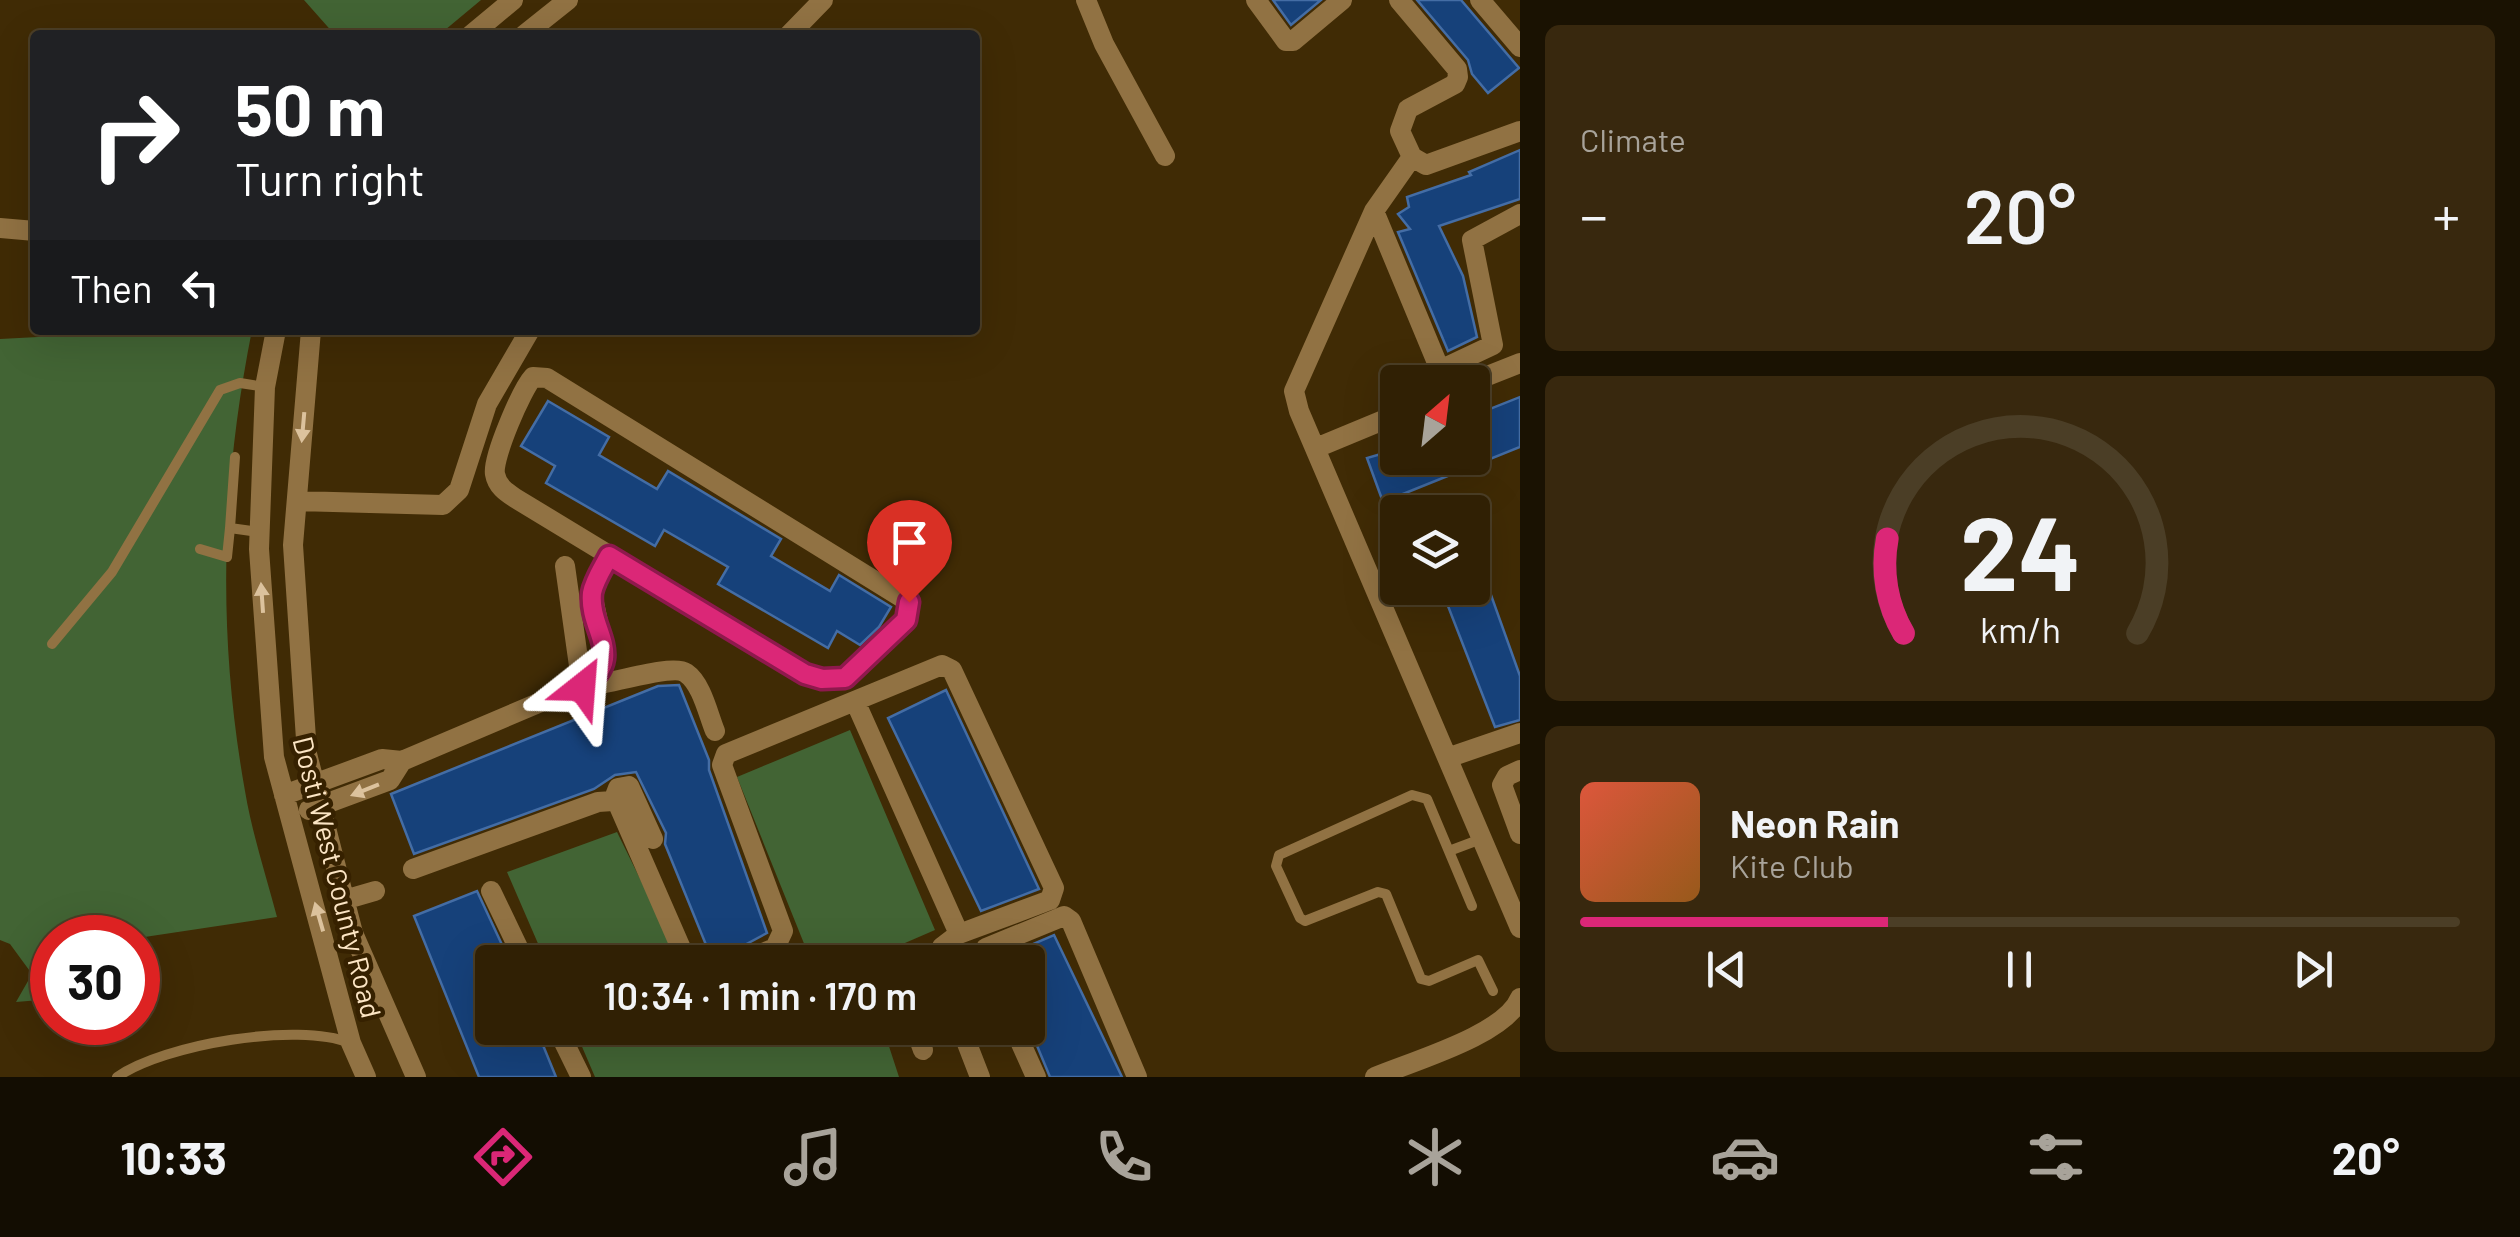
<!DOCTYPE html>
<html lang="en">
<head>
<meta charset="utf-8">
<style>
  :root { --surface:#302004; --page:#38280e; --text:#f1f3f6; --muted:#a8a39a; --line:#4b3e26; --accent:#db2777 }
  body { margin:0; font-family:Barlow,sans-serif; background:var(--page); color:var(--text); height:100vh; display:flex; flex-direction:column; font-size:38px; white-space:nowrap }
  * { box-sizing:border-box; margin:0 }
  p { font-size:32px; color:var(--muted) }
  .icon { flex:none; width:55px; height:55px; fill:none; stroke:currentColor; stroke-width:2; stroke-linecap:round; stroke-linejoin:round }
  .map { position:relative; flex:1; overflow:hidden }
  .side { display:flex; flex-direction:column; gap:25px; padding:25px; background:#1a1202; width:1000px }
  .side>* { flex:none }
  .guide { position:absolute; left:30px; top:30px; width:950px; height:305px; border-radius:10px; box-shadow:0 10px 40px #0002,0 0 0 2px var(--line); background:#202124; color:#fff; overflow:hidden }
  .needle { width:65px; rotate:28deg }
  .buttons { position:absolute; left:1380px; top:365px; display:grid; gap:20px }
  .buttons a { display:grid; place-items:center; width:110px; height:110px; border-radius:10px; background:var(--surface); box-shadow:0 10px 40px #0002,0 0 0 2px var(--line); font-size:50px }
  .speed { position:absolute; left:30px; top:915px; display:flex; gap:20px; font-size:50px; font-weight:700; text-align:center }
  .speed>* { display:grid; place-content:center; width:130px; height:130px; border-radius:50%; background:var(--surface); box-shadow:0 10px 40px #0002,0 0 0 2px var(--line); line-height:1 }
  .speed .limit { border:15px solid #d22; background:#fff; color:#111 }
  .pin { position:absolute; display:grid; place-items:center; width:85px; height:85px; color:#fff; margin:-102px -42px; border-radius:50% 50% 50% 0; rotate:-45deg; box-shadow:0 0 10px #0007 }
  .pin .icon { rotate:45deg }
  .me { position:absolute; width:110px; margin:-55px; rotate:28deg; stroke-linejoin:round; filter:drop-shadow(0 0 8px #0008) }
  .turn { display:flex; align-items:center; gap:35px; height:210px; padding:0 40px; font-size:45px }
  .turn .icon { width:130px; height:130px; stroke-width:2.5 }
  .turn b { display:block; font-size:70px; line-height:85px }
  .then { display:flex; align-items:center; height:95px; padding:0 40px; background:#0003; gap:20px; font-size:38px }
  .big { font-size:75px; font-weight:600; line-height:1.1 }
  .side .card { flex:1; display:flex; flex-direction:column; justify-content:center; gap:15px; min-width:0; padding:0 35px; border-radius:15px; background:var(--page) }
  .side .dial { align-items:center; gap:0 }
  .dial svg { height:260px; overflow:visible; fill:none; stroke:var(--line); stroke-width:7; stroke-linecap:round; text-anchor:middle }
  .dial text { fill:var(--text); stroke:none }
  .song { display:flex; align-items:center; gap:30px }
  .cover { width:120px; height:120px; border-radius:15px; background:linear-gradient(135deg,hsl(10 70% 55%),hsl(30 70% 35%)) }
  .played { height:10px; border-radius:5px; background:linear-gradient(90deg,var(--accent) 35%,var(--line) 35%) }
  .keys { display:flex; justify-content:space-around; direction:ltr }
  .heat { display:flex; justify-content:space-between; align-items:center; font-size:55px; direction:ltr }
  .trip { position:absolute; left:475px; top:945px; width:570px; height:100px; border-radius:10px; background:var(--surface); box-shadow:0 10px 40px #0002,0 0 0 2px var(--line); font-weight:600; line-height:100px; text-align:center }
  .menu { display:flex; height:160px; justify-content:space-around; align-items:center; background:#130d02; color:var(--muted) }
  .menu .icon { width:70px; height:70px }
  .menu .active { color:var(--accent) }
  .menu b { font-size:45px; color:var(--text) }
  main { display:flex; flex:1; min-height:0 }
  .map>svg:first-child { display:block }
</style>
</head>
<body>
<main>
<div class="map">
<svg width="1520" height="1077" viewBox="0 0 1520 1077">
  <rect width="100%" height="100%" fill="#402b05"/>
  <path fill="#426434" d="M304,0H481L439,35H335Z
    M61,330H252C221,486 217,634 245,791C252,833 266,875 277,917L138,938H52V999L16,1002L32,974L10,944L0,940V339L38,337Z
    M850,730L935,930L861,962H767L805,946L737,777Z
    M617,832L681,962H546L507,872Z
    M574,1028H883L899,1077H595Z"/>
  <path fill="#16417a" stroke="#446da5" stroke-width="2.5" d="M1273,0H1321L1291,25Z
    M1417,0H1461L1519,68L1488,93L1472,74L1468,60Z
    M1520,150V199L1439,226L1463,276L1477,337L1448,351L1398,232L1410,229L1398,214L1409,207L1407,197L1471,175L1469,172Z
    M1520,397V447L1383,502L1367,458L1398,449V458H1472V416Z
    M548,401L609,437L599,455L657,489L668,471L781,539L771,556L830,591L839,575L891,607L879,627L860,645L837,631L828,648L718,584L728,567L664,530L655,546L546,483L555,466L521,446Z
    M1472,542L1520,676V720L1495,727L1441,588H1472Z
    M679,685L709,760V770L767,933L713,962L665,844L666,833L636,772L615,775L594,789L414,854L391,794L658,686Z
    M946,690L1039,889L981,911L888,718Z
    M477,891L510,962H492V1028H536L556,1077H479L414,916Z
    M1054,935L1101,1033L1122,1077H1050L1028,1024V962H999L998,959Z"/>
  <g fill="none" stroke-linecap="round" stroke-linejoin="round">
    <path stroke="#917243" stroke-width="10" d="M235,457L230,528L259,532
      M200,549L227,557L230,528
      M52,644L112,572L220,390L240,383L265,387
      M1449,851L1481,839
      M1472,906L1427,799L1412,795L1279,855L1276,866L1300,918L1305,921L1378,892L1386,894L1421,979L1429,981L1478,960L1493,991
      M117,1077C165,1044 297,1022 350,1043"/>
    <path stroke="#917243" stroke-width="20" d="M1086,0L1104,44L1165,156
      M1256,0L1286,41H1293L1342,0
      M1399,0L1457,69L1458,77L1455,84L1408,109L1400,131L1412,157L1426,165L1520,131
      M1480,0L1520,47
      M471,35L513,0
      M524,35L568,0
      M789,35L823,0
      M1412,157L1374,211L1294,391L1299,411L1520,928
      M1374,211L1440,370L1493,345L1472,240L1520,214
      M0,228L35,231
      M276,330L265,387L259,549L274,757L351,1043L366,1077
      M311,330L293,545L307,754L353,933L416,1077
      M533,377L547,378L909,602L906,620L845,678L822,679L805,674L515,498C506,492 497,486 495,474C492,458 522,389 533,377Z
      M1472,382L1520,363
      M1316,448L1398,414
      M297,501L443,505L459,490L487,404L530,330
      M565,566L582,687
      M582,687C605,686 672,663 686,673C702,684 708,714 715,731
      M1450,757L1520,733
      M1520,770L1507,776L1502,785L1520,834
      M284,795L382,759L402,761L595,679L605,655L592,593L609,556
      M613,801L618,788L629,786L653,839
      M309,810L390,780L402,761
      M413,869L598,802L613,801L618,804L687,962
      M491,891L525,962
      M344,900L375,891
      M741,962L775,948L783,931L722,765L726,754L942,665L952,670L1054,888L1050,900L959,934L855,701
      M941,962L942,947L959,934
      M985,962L982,957L986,948L1064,916L1071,921L1137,1077
      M557,1028L581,1077
      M915,1028L923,1050
      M961,1028L980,1077
      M1014,1028L1036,1077
      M1375,1077C1413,1061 1505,1035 1520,998"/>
  </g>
  <defs><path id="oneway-solid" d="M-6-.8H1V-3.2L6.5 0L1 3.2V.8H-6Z" transform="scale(2.5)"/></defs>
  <g fill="#dcc29d">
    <use href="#oneway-solid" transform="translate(303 427) rotate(95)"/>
    <use href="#oneway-solid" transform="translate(262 598) rotate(-94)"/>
    <use href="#oneway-solid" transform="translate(365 790) rotate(158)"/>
    <use href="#oneway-solid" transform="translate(319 917) rotate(-106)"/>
  </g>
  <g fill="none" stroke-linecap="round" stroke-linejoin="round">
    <g stroke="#8e194d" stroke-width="25">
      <path id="route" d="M582,687C628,657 588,631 592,593C594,581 604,566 609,556L805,674L822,679L845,678L906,620L909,602"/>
    </g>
    <use href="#route" stroke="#db2777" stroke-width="18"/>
  </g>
  <g text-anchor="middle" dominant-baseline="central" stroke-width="9" stroke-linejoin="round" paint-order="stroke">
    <g font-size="28" fill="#fce5c4" stroke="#362100">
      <text transform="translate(338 877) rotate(76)">Dosti West County Road</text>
    </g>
  </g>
</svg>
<div class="buttons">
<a><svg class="needle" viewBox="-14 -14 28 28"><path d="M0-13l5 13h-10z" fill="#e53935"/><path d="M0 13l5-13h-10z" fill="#a8a39a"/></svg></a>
<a><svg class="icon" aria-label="layers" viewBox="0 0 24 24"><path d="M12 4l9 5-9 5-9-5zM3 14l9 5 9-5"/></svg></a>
</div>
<div class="speed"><div class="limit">30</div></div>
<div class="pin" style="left:909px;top:602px;background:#d93025"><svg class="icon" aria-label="arrive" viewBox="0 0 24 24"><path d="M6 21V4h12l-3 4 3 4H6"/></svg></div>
<svg class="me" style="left:582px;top:687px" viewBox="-20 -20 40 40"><path d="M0-17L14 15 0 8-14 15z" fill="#db2777" stroke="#fff" stroke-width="4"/></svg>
<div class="trip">10:34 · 1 min · 170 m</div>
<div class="guide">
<div class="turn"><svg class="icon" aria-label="right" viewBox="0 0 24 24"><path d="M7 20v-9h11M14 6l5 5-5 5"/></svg><div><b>50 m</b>Turn right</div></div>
<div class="then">Then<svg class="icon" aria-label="left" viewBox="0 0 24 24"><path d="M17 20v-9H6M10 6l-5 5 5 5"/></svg></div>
</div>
</div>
<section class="side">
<div class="card"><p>Climate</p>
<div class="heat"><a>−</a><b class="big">20°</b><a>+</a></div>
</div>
<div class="card dial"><svg viewBox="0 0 100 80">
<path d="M14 69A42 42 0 1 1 86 69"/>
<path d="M14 69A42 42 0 0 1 9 40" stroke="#db2777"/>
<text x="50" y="56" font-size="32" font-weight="700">24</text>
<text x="50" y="72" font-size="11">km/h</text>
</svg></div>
<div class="card">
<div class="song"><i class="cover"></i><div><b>Neon Rain</b><p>Kite Club</p></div></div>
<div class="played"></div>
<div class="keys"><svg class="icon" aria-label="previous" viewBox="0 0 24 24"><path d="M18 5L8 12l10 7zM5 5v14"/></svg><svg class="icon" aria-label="pause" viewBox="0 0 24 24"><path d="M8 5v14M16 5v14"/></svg><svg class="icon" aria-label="next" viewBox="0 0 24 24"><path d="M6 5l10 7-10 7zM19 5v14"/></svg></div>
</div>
</section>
</main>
<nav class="menu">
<b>10:33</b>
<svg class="icon active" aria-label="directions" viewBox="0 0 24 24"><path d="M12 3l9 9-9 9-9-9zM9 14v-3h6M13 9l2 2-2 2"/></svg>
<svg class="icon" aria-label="music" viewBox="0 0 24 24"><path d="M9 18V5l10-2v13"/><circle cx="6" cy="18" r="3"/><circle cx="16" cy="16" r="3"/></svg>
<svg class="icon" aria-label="phone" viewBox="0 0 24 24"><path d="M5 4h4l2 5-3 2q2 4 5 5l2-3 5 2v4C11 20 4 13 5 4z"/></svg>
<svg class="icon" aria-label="climate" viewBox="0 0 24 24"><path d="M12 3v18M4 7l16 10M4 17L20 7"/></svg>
<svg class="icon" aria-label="car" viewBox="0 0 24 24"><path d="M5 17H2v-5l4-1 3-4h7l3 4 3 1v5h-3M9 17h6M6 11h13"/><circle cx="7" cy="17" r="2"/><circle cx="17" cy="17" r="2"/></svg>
<svg class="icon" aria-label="filters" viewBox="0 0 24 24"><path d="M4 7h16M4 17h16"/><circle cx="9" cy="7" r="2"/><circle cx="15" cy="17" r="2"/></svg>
<b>20°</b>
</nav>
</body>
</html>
